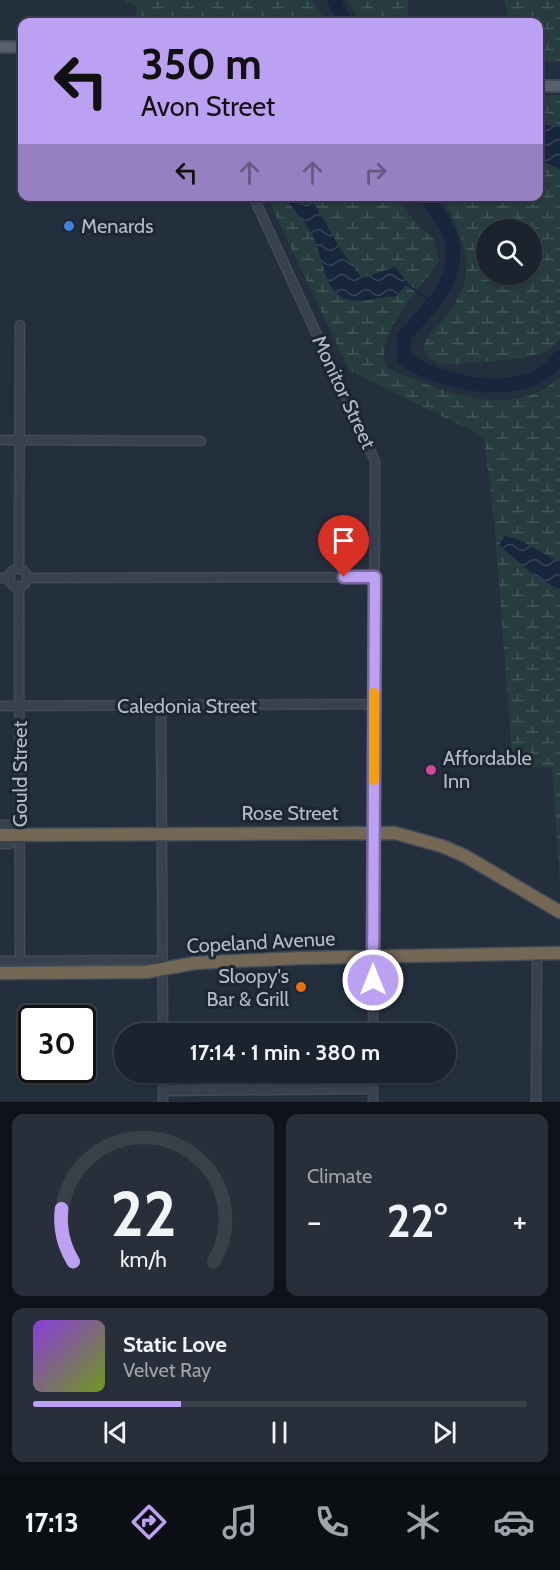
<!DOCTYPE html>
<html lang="en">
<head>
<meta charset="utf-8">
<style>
  :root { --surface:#1b232e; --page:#282f3a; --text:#f1f3f6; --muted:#a0a4aa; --line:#39404a; --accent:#bca0f2 }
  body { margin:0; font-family:Cabin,sans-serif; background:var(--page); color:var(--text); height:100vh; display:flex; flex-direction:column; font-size:22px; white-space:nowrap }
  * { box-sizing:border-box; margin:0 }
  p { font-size:20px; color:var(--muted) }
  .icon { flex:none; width:33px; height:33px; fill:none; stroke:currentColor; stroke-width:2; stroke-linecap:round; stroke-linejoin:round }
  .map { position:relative; height:1102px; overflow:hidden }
  .drawer { display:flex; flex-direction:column; gap:12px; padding:12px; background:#0f1319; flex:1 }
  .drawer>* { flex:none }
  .hud { position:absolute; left:18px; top:18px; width:525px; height:183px; border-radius:12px; box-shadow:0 2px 4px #0004,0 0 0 2px var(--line); background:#bca0f2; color:#111; overflow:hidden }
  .tools { position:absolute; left:476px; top:219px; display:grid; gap:12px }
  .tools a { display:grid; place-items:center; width:66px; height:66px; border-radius:50%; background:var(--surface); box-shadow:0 2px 4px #0004,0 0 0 2px var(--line); font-size:30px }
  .speed { position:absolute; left:18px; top:1005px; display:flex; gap:12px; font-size:30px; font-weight:700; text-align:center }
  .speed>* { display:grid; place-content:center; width:78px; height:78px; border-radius:50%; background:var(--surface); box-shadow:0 2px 4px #0004,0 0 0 2px var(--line); line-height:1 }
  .speed .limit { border:3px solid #111; border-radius:9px; background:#fff; color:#111 }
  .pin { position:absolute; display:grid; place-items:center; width:51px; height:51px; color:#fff; margin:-62px -26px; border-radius:50% 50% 50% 0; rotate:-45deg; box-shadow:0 0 6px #0007 }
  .pin .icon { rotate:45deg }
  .me { position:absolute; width:66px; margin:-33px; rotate:0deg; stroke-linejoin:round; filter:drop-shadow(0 0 4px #0008) }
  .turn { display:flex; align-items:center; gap:21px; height:126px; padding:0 24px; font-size:27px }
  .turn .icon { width:78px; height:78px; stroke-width:2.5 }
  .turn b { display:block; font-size:42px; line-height:51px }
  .lanes { display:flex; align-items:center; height:57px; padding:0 24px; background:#0003; justify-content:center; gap:30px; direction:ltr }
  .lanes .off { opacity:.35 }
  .big { font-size:45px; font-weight:700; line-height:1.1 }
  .drawer .widget { flex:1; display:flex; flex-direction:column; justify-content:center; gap:9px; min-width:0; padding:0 21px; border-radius:12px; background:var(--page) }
  .drawer .dial { align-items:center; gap:0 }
  .dial svg { height:156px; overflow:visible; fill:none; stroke:var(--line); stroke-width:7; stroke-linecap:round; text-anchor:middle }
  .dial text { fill:var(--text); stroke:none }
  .song { display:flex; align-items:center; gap:18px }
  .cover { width:72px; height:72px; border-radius:9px; background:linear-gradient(135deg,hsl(270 70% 55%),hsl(80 70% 35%)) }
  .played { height:6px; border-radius:3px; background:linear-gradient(90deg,var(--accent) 30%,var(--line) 30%) }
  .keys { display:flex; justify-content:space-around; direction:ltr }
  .heat { display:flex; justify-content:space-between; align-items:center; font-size:33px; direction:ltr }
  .drawer .tiles { flex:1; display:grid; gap:12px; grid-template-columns:1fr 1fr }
  .widget:last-child { grid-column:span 2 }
  .trip { position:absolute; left:114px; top:1023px; width:342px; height:60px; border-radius:30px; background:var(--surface); box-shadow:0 2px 4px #0004,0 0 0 2px var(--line); font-weight:700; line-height:60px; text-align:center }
  .menu { display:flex; height:96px; justify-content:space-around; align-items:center; background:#0b0e12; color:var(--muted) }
  .menu .icon { width:42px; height:42px }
  .menu .current { color:var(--accent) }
  .menu b { font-size:27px; color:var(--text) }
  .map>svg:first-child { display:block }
</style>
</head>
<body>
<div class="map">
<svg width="560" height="1102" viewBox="0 0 560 1102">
  <defs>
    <pattern id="wetland-marsh" width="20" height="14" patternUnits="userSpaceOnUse" patternTransform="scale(1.5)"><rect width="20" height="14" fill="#263c3f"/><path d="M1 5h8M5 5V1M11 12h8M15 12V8" fill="none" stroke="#435659"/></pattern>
    <pattern id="water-waves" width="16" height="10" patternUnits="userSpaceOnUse" patternTransform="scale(1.5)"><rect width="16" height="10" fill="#17263c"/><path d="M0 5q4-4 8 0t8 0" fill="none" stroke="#364457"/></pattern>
  </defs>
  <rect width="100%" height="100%" fill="#242f3e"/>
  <path fill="url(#wetland-marsh)" fill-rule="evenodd" d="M123,0H312L326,22H136V7Z
    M348,0H408V22H360Z
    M504,0H560V62L539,61L538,22H509Z
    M560,95V339L546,352L517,359L441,365L430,358L423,348C430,328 445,320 455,303C480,263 458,235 444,197L538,196L539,96ZM486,230H531V274H486Z
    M267,197H402C406,215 418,227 433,238L439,261C422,288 369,338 388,369C441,390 511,423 560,377V882L552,768L513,766L494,519L484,437L349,370Z"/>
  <path fill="url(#water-waves)" d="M538,124L560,127V169L539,160Z
    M285,197H310L345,256L362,278L395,267L408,283L396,296C378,296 365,304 346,299C323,292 322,252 312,234C305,221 293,210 285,197Z
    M504,536C518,536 545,555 560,562V590L534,575L499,545Z"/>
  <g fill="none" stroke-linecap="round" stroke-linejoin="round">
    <path stroke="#17263c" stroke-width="2" d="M405,283L434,304"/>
    <path stroke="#17263c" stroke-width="14" d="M334,0L345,22
      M427,196C435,210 449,227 452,241C460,281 429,309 404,336V359C439,381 499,396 539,376C547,373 554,363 560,357"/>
    <g stroke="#414a57" stroke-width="11">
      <path id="minor" d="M253,196L375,461L373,1034
        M0,440L201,441
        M19,569L20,325
        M9 578a9 9 0 1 1 18 0a9 9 0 1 1-18 0Z
        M0,578H10
        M27,578L375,577
        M19,586L20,961
        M0,706L374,704
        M161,706L163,1034
        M0,825H8L20,835L9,844H0
        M0,961L163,960
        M163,1072V1102
        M373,1072V1102
        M163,1091L373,1089
        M536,1102L537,953"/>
    </g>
    <g stroke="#414a57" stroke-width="14">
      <path id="major" d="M0,47H22
        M538,86H560"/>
    </g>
    <g stroke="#434c59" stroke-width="15">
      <path id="highway" d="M0,835L395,833L442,846L465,856L560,912
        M0,973L146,972L195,963L300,958L560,953"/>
    </g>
    <use href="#minor" stroke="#38414e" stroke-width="8"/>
    <use href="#major" stroke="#56606e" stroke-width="10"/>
    <use href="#highway" stroke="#746855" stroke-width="12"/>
  </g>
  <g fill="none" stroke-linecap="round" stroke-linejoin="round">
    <g stroke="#7a689d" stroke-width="15">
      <path id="route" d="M344,577H375L373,980"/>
    </g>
    <use href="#route" stroke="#bca0f2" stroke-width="10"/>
    <path stroke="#f59e0b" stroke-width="10" d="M374,780V693"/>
  </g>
  <circle fill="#3f7fe0" stroke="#1d2633" stroke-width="2" cx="69" cy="226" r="6"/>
  <circle fill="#d1479c" stroke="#1d2633" stroke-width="2" cx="431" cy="770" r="6"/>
  <circle fill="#e8710a" stroke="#1d2633" stroke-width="2" cx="301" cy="987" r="6"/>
  <g text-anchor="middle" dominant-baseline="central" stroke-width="6" stroke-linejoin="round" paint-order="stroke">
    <g font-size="20" fill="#b4bcc9" stroke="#1d2633" text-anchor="start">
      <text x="81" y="226">Menards</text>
      <text x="443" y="758">Affordable<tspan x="443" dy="23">Inn</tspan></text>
      <text x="289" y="976" text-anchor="end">Sloopy's<tspan x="289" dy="23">Bar &amp; Grill</tspan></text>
    </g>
    <g font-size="20" fill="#b4bcc9" stroke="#1d2633">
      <text transform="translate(344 392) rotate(65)">Monitor Street</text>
      <text x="187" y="706">Caledonia Street</text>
      <text transform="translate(20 774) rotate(-90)">Gould Street</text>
      <text x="290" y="813">Rose Street</text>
      <text transform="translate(261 942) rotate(-3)">Copeland Avenue</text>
    </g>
  </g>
</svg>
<div class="tools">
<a><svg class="icon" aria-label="search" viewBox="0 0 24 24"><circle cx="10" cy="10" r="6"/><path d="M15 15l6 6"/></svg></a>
</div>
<div class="speed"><div class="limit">30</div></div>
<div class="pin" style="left:344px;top:577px;background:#d93025"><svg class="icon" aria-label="arrive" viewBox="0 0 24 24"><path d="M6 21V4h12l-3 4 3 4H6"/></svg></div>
<svg class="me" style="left:373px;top:980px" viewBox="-20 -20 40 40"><circle r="17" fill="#bca0f2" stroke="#fff" stroke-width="3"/><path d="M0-11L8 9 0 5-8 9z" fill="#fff"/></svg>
<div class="trip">17:14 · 1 min · 380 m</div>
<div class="hud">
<div class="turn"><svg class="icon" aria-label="left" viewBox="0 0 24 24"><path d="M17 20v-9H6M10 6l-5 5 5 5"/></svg><div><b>350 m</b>Avon Street</div></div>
<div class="lanes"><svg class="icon" aria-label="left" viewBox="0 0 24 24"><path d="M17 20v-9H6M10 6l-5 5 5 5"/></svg><svg class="icon off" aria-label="ahead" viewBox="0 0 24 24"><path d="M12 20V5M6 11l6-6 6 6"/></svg><svg class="icon off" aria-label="ahead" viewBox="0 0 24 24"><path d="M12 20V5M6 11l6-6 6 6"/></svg><svg class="icon off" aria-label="right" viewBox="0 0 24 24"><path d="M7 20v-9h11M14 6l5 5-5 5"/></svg></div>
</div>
</div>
<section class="drawer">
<div class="tiles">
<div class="widget dial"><svg viewBox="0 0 100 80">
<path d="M14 69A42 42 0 1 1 86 69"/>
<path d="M14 69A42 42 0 0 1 8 42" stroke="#bca0f2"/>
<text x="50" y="56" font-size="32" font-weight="700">22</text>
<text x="50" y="72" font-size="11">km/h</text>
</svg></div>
<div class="widget"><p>Climate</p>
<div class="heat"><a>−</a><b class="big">22°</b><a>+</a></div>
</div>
<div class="widget">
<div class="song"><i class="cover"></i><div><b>Static Love</b><p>Velvet Ray</p></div></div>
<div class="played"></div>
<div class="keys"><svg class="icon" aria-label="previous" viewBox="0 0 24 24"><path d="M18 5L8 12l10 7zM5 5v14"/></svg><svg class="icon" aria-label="pause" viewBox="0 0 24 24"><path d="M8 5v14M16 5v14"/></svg><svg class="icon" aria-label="next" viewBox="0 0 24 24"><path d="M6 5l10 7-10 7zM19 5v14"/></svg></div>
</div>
</div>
</section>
<nav class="menu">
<b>17:13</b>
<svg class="icon current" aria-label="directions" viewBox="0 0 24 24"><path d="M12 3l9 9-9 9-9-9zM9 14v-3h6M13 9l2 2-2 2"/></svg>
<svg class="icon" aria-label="music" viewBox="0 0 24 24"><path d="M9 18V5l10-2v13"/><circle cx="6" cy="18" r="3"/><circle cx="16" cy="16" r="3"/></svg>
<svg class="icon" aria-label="phone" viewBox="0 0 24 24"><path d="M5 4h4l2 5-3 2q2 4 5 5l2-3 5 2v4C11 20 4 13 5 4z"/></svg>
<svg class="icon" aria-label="climate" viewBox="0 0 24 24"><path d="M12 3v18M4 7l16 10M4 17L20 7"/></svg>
<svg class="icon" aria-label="car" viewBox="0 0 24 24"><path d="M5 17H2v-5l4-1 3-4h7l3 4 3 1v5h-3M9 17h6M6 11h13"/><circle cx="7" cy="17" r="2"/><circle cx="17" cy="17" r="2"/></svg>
</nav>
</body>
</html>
